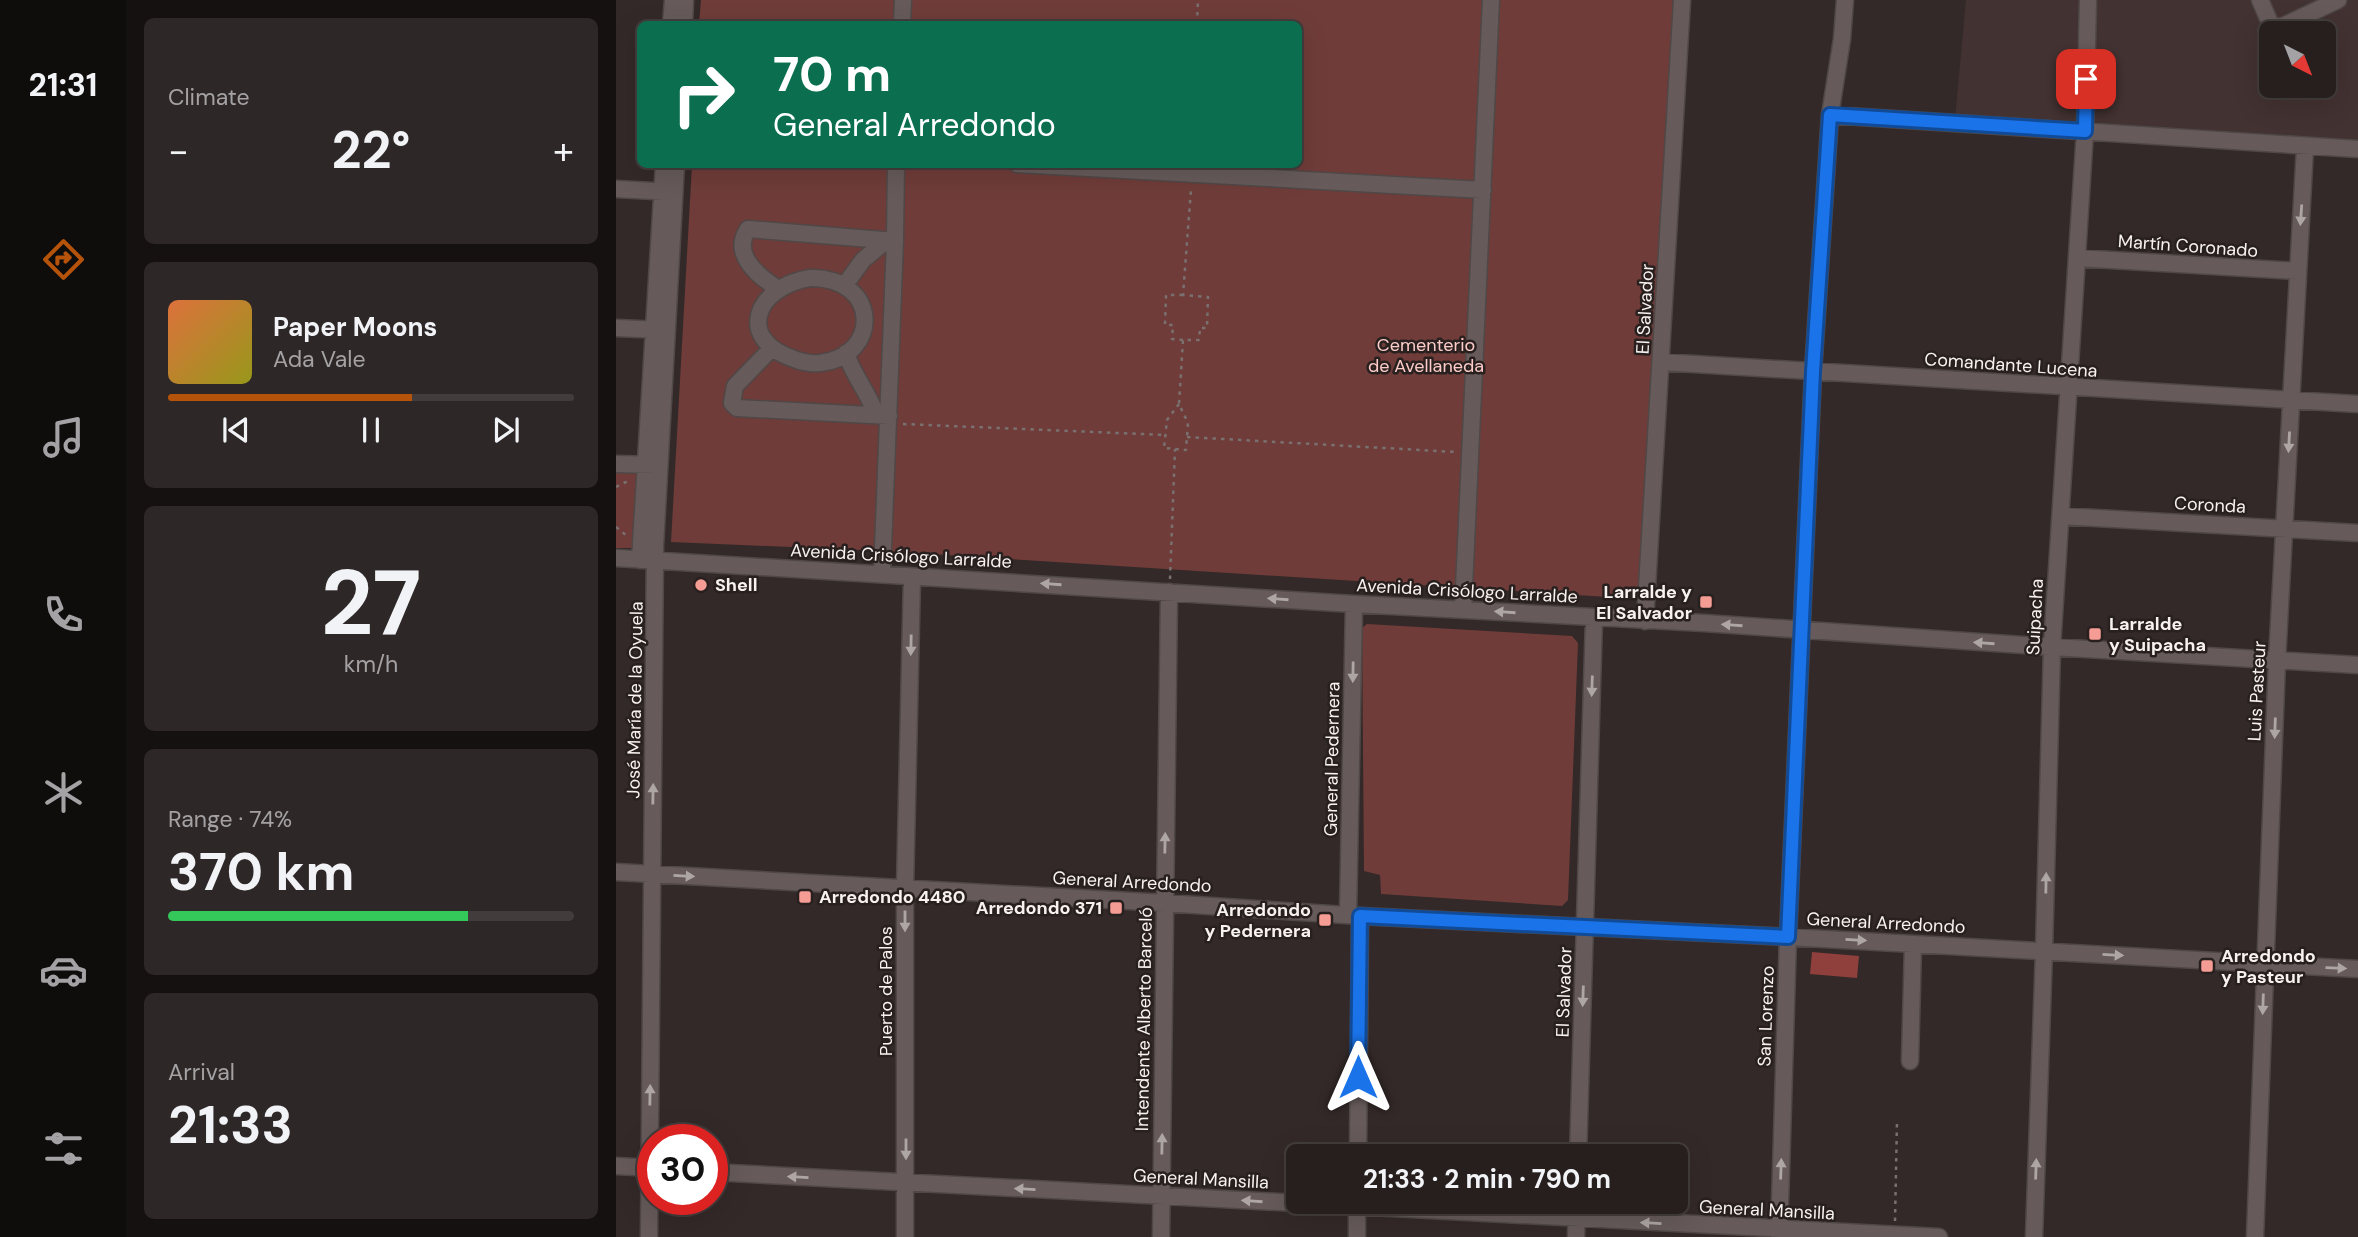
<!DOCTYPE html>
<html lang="en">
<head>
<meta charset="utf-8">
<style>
  :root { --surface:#261f1e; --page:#2e2727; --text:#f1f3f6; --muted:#a4a2a4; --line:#423d3c; --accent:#b45309 }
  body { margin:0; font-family:"DM Sans",sans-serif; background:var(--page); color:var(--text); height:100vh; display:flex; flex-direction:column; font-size:26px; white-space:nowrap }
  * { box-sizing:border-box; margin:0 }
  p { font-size:23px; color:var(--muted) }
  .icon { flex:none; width:38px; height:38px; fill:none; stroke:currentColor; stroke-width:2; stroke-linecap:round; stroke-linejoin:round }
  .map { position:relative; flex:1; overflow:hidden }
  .drawer { display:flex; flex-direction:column; gap:18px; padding:18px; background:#151110; width:490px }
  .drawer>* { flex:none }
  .guide { position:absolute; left:21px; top:21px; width:665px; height:147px; border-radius:10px; box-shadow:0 7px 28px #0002,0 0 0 2px var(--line); background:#0b6e4f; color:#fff; overflow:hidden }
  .needle { width:46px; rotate:138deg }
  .buttons { position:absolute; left:1643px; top:21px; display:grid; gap:14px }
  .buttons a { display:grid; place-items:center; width:77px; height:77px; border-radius:10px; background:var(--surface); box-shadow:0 7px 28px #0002,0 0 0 2px var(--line); font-size:35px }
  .speed { position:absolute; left:21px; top:1124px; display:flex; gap:14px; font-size:35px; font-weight:700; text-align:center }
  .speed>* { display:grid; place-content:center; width:91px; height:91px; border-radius:50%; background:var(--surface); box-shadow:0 7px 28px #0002,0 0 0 2px var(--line); line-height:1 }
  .speed .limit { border:10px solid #d22; background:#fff; color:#111 }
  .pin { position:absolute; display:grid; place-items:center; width:60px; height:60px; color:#fff; margin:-30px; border-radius:14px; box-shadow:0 4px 10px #0006 }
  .me { position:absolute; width:77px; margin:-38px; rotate:0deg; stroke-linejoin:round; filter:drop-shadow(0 0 5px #0008) }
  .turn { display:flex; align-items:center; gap:24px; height:147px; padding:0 21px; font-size:32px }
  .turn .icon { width:91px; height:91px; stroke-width:2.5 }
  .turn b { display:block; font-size:49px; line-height:60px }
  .big { font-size:52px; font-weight:700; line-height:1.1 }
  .drawer .card { flex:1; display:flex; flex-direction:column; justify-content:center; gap:10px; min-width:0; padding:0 24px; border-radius:10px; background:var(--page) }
  .drawer .dial { align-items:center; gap:0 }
  .dial b { font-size:91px; line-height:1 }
  .song { display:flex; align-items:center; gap:21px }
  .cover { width:84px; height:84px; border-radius:10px; background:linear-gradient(135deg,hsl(20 70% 55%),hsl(60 70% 35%)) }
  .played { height:7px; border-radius:4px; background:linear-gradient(90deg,var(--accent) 60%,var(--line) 60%) }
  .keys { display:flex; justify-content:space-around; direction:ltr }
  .heat { display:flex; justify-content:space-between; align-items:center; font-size:38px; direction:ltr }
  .charge { height:10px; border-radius:5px; background:linear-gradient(90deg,#34c759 74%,var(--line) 0) }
  .trip { position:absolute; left:670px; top:1144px; width:402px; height:70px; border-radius:10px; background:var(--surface); box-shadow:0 7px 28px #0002,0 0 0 2px var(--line); font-weight:700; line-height:70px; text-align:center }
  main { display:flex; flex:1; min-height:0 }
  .tabs { display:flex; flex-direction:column; width:126px; justify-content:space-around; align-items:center; background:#0f0c0c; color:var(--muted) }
  .tabs .icon { width:49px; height:49px }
  .tabs .on { color:var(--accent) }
  .tabs b { font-size:32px; color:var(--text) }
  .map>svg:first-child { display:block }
</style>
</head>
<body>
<main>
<nav class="tabs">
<b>21:31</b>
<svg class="icon on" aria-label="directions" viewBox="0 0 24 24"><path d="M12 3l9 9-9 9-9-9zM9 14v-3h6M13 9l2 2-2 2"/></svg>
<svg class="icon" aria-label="music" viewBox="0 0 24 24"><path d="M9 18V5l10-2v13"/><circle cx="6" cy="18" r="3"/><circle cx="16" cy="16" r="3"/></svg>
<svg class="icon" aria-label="phone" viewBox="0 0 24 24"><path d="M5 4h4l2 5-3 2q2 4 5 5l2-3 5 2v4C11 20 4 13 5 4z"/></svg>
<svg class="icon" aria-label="climate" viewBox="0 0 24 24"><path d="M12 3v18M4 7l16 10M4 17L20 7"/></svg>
<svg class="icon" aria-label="car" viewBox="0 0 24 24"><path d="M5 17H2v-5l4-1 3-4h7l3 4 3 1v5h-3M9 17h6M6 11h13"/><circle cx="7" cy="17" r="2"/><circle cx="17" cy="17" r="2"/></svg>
<svg class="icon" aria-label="filters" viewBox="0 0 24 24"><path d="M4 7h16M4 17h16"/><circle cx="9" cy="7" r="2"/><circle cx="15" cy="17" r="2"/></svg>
</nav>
<section class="drawer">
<div class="card"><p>Climate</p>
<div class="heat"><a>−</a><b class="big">22°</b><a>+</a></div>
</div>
<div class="card">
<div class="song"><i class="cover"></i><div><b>Paper Moons</b><p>Ada Vale</p></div></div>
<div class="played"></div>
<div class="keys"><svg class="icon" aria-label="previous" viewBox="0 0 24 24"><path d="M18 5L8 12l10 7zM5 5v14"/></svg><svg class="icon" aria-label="pause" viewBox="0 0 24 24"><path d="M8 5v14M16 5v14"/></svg><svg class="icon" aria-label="next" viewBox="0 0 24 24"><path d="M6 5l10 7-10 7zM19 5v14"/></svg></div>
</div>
<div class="card dial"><b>27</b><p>km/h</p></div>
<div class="card"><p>Range · 74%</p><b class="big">370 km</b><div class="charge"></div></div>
<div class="card"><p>Arrival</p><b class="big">21:33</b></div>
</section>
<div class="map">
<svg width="1742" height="1237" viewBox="0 0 1742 1237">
  <rect width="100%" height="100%" fill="#332928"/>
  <path fill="#423231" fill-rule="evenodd" d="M1350,0H1742V140L1339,119ZM1656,33H1708V86H1656Z"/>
  <path fill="#6f3c39" d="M85,0H1063L1024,599L268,551L55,542L76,165L682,164V24H83Z
    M0,472L23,474L18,546L16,548H0Z
    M751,624L956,636L962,643L952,900L946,906L765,894L764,875L748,871L746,628Z"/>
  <path fill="#8f3f3c" d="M1196,952L1243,956L1241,978L1194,974Z"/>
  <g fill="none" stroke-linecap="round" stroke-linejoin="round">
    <g stroke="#4f4847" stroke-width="19">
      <path id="minor" d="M1644,0L1654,23L1659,27L1667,26L1722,0
        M55,24L57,0
        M68,24L69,0
        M286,24L287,0
        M1214,115L1742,149
        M401,164L867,190
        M0,189L57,192
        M1461,258L1681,271
        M194,278C264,277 266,356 204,363C196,364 186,362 178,359C119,339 139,287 194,278Z
        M228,286L247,260L271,240
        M161,288C142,276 115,254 132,229L279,241
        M0,328L47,330
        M156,348L119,386L116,403L121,408L273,416
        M230,353C237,376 253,393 260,415
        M1045,362L1742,404
        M0,464L39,465
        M1445,516L1742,533
        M0,558L738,604L1088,623L1436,647L1742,665
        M24,560L48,164
        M266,574L279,241L280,164
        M847,609L875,0
        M1029,621L1066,0
        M0,872L549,903L744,916L1172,937L1742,969
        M732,915L738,604
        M1294,1061L1297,944
        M742,1157L744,916
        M962,1157L978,618
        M0,1166L37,1168
        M96,1172L1323,1237
        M33,1237L39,546L60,164
        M289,1237V888L296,577
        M545,1237L553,592
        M741,1237V1202
        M960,1237L961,1202
        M1163,1237L1172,937L1197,372L1214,115L1226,39L1229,0
        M1418,1237L1428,951L1436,647L1469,131L1472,0
        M1639,1237L1661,660L1689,147"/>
    </g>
    <path stroke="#79706f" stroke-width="2.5" stroke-dasharray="3.5 5" stroke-linecap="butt" d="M581,24L582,0
      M567,340L556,339L557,325H549L550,295H567
      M563,404L551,420L548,448L570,450L572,423L563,404L567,340H583L584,328H591L592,297L567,295L575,189
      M287,424L550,435
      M571,437L840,452
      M0,487L12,481
      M0,527L11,536
      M554,579L559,449
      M1279,1221L1281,1121"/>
    <use href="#minor" stroke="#665b5a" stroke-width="16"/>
  </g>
  <defs><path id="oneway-solid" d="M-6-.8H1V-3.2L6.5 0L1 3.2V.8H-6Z" transform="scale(1.75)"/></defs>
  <g fill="#aea6a5">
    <use href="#oneway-solid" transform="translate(1685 215) rotate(94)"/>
    <use href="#oneway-solid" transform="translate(1673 442) rotate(93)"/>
    <use href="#oneway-solid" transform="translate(435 584) rotate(-176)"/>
    <use href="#oneway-solid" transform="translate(662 599) rotate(-176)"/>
    <use href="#oneway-solid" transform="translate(889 612) rotate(-176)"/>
    <use href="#oneway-solid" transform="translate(1116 625) rotate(-176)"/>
    <use href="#oneway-solid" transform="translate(1368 643) rotate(-176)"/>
    <use href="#oneway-solid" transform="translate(295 645) rotate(91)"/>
    <use href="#oneway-solid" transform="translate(737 672) rotate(91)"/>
    <use href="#oneway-solid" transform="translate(976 686) rotate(92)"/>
    <use href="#oneway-solid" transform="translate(1659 728) rotate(92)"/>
    <use href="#oneway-solid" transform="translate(37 794) rotate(-89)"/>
    <use href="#oneway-solid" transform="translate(549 843) rotate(-89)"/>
    <use href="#oneway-solid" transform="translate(68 876) rotate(3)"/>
    <use href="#oneway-solid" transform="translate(1430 883) rotate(-89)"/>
    <use href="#oneway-solid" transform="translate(289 921) rotate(90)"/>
    <use href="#oneway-solid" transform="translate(1240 940) rotate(3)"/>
    <use href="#oneway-solid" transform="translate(1497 955) rotate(3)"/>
    <use href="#oneway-solid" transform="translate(1720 968) rotate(2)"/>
    <use href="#oneway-solid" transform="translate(967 996) rotate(92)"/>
    <use href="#oneway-solid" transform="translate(1647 1004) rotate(92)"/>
    <use href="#oneway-solid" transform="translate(34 1095) rotate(-89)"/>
    <use href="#oneway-solid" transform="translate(546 1144) rotate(-89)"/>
    <use href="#oneway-solid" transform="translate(290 1149) rotate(90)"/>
    <use href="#oneway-solid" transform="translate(1165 1169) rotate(-88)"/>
    <use href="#oneway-solid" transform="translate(1420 1169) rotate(-88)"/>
    <use href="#oneway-solid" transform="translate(182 1177) rotate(-177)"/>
    <use href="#oneway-solid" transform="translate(409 1189) rotate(-177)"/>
    <use href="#oneway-solid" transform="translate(636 1201) rotate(-176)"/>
    <use href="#oneway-solid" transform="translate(1035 1223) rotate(-177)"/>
  </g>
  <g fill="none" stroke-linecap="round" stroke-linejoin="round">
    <g stroke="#114b97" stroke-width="18">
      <path id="route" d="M742,1077L744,916L1172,937L1197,372L1214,115L1469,131L1470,79"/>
    </g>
    <use href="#route" stroke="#1a73e8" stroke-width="12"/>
  </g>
  <g fill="#f59c95" stroke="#28201f" stroke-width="2.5">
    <circle cx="85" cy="585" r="7"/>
    <rect x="1083" y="595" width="14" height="14" rx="3.5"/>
    <rect x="1472" y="627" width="14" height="14" rx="3.5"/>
    <rect x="182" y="890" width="14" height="14" rx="3.5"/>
    <rect x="493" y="901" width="14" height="14" rx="3.5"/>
    <rect x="702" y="913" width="14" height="14" rx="3.5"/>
    <rect x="1584" y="959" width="14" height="14" rx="3.5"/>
  </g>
  <g text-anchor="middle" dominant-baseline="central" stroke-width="5" stroke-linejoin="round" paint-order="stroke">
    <g font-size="18" fill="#f7f1f0" stroke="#28201f">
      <text transform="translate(1572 246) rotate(4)">Martín Coronado</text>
      <text transform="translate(1029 309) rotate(-87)">El Salvador</text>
      <text transform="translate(1395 365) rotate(4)">Comandante Lucena</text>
      <text transform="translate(1594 505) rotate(3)">Coronda</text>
      <text transform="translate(285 556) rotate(3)">Avenida Crisólogo Larralde</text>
      <text transform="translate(851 591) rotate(3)">Avenida Crisólogo Larralde</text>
      <text transform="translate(1419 617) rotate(-87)">Suipacha</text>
      <text transform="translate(1641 691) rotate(-87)">Luis Pasteur</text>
      <text transform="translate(19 700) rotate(-89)">José María de la Oyuela</text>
      <text transform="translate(716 759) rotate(-89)">General Pedernera</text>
      <text transform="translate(516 882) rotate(3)">General Arredondo</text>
      <text transform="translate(1270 923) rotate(3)">General Arredondo</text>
      <text transform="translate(270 991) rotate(-90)">Puerto de Palos</text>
      <text transform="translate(948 992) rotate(-88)">El Salvador</text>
      <text transform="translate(1150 1016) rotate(-88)">San Lorenzo</text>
      <text transform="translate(528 1019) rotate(-89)">Intendente Alberto Barceló</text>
      <text transform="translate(585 1179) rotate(3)">General Mansilla</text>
      <text transform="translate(1151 1210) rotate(3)">General Mansilla</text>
    </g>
    <g font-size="18" fill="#fdccc8" stroke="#28201f">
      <text x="810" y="345">Cementerio<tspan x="810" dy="21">de Avellaneda</tspan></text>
    </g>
    <g font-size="18" font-weight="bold" fill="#f7f1f0" stroke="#28201f" text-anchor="start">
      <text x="99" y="585">Shell</text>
      <text x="1076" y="592" text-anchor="end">Larralde y<tspan x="1076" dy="21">El Salvador</tspan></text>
      <text x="1493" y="624">Larralde<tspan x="1493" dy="21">y Suipacha</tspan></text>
      <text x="203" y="897">Arredondo 4480</text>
      <text x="486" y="908" text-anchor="end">Arredondo 371</text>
      <text x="695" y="910" text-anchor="end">Arredondo<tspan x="695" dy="21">y Pedernera</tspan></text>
      <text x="1605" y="956">Arredondo<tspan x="1605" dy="21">y Pasteur</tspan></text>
    </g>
  </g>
</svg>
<div class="buttons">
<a><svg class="needle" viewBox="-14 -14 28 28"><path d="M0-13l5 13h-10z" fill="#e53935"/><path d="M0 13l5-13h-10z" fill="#a4a2a4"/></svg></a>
</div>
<div class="speed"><div class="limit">30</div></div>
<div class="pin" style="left:1470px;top:79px;background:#d93025"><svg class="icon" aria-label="arrive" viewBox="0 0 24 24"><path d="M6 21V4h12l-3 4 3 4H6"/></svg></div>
<svg class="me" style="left:742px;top:1077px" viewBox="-20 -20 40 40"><path d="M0-17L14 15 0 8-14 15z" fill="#1a73e8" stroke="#fff" stroke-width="4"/></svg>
<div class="trip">21:33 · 2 min · 790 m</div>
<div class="guide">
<div class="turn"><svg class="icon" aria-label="right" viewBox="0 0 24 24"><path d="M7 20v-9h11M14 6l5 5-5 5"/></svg><div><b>70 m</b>General Arredondo</div></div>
</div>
</div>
</main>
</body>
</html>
